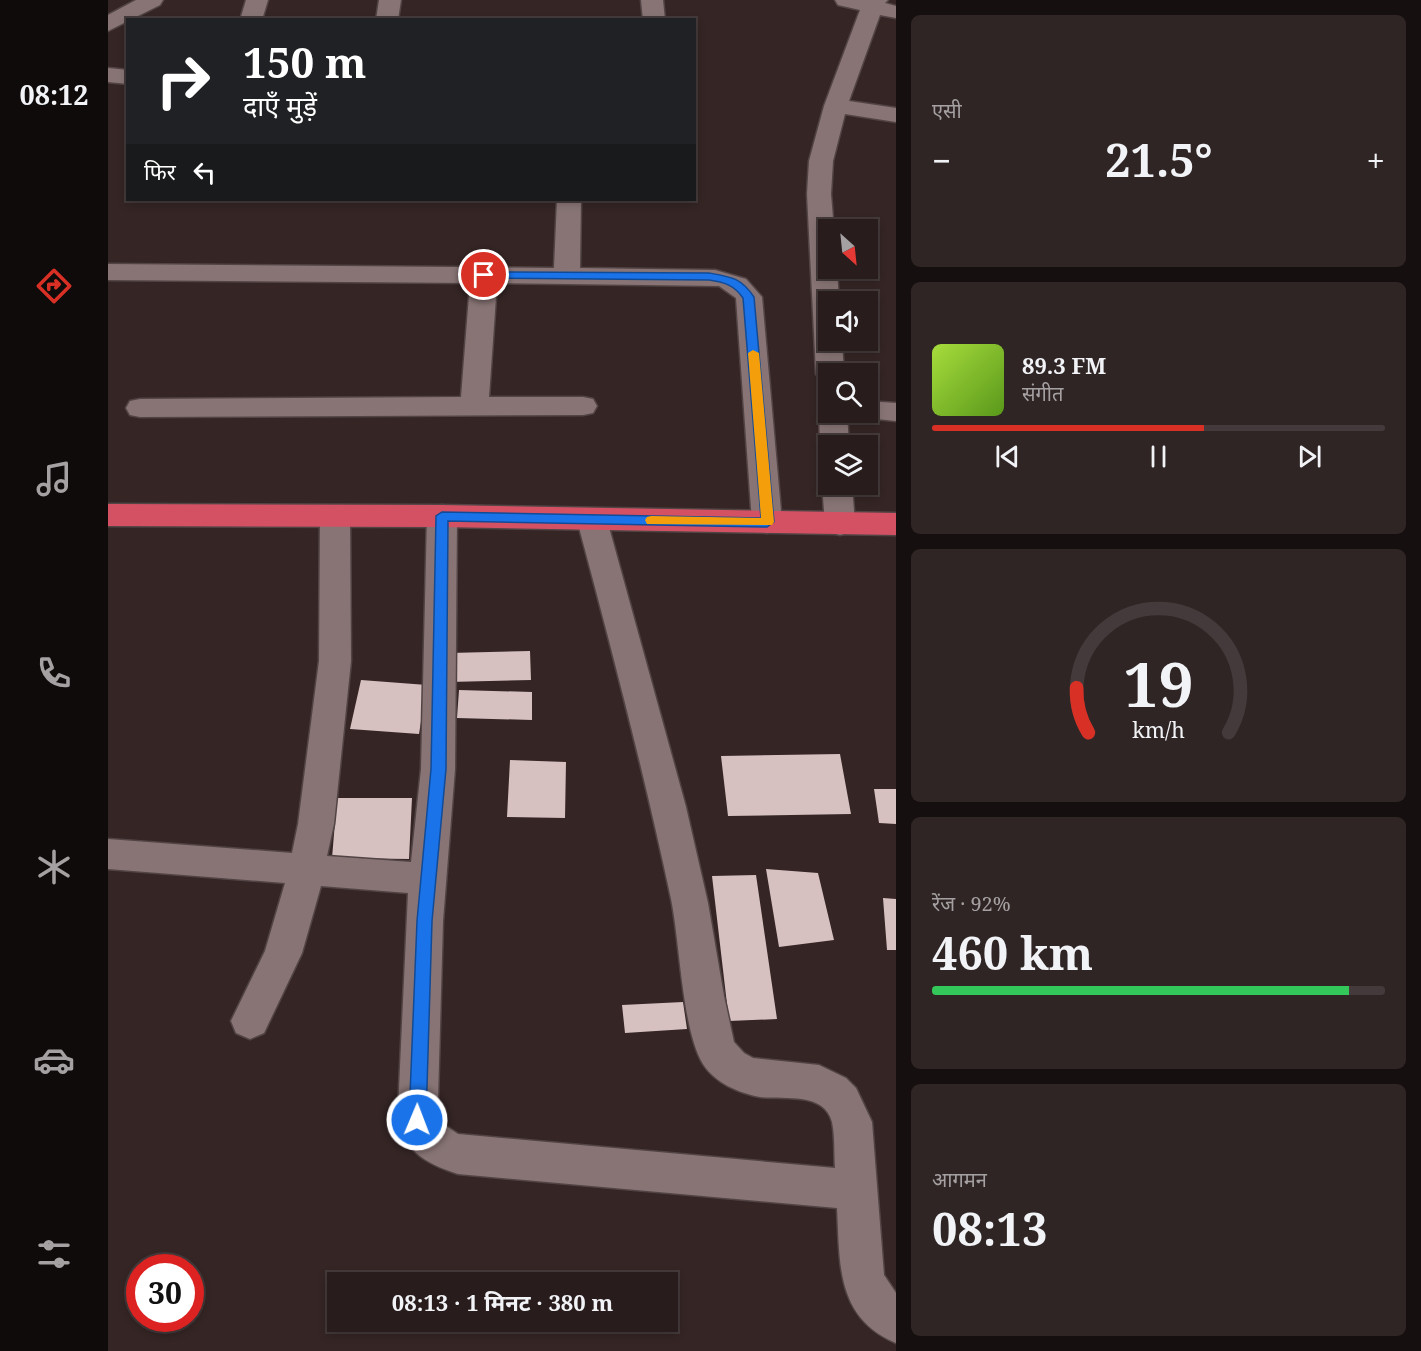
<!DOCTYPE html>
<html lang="hi">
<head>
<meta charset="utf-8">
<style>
  :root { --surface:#281c1c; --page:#302525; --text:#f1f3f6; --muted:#a5a1a3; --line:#443a3b; --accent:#d93025 }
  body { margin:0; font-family:"Noto Serif","Noto Sans Devanagari",serif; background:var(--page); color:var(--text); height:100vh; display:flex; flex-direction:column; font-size:22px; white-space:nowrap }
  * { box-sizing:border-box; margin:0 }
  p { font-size:20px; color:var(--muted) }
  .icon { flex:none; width:33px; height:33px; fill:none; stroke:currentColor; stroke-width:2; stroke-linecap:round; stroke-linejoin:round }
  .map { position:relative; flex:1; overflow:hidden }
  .side { display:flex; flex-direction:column; gap:15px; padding:15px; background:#160f0f; width:525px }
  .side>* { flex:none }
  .banner { position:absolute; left:18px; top:18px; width:570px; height:183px; border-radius:0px; box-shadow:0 3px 9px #0003,0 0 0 2px var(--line); background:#202124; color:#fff; overflow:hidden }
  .needle { width:39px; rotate:153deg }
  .buttons { position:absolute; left:710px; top:219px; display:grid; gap:12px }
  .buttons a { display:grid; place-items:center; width:60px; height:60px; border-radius:0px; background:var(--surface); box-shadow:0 3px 9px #0003,0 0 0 2px var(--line); font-size:30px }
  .speed { position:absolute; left:18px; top:1254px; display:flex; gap:12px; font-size:30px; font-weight:700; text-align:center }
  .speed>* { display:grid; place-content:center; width:78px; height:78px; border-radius:50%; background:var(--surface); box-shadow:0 3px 9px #0003,0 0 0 2px var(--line); line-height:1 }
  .speed .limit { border:9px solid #d22; background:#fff; color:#111 }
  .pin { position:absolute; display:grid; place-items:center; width:51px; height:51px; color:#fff; margin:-26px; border:3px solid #fff; border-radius:50%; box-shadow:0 2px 6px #0007 }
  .me { position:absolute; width:66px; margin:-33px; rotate:1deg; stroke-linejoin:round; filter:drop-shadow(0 0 4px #0008) }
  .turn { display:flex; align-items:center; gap:21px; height:126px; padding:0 18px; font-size:27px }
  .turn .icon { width:78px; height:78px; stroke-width:2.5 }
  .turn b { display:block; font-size:42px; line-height:51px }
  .then { display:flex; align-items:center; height:57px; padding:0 18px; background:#0003; gap:12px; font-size:22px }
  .big { font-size:45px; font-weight:700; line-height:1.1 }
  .side .tile { flex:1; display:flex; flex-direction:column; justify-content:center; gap:9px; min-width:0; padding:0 21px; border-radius:9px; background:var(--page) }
  .side .dial { align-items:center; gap:0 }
  .dial svg { height:156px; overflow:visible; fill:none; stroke:var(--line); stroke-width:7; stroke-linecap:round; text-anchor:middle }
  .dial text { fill:var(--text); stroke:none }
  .song { display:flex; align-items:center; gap:18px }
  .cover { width:72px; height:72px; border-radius:9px; background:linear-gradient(135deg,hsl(80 70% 55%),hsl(90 70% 35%)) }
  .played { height:6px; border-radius:3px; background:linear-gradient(90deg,var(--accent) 60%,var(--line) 60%) }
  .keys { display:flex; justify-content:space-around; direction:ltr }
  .heat { display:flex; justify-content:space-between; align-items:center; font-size:33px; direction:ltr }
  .charge { height:9px; border-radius:4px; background:linear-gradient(90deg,#34c759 92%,var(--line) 0) }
  .trip { position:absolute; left:219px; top:1272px; width:351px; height:60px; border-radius:0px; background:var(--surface); box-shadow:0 3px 9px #0003,0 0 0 2px var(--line); font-weight:700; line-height:60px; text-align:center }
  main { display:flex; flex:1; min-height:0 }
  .tabs { display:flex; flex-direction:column; width:108px; justify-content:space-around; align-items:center; background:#100b0b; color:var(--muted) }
  .tabs .icon { width:42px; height:42px }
  .tabs .selected { color:var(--accent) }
  .tabs b { font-size:27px; color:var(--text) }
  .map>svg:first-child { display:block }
</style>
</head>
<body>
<main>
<nav class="tabs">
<b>08:12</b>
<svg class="icon selected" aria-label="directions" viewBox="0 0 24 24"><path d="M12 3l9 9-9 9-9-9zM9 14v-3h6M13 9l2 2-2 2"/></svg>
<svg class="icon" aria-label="music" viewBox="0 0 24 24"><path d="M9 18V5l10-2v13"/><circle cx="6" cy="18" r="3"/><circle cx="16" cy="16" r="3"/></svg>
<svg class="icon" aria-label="phone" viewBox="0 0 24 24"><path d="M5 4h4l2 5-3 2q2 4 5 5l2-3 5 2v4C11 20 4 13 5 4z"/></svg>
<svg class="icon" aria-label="climate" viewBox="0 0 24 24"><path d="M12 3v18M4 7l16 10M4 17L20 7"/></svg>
<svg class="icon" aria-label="car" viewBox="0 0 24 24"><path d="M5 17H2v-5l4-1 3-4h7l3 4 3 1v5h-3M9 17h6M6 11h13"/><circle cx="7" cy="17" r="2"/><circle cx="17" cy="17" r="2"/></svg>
<svg class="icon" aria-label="filters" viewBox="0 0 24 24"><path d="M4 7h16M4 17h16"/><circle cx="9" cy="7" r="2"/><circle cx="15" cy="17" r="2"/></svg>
</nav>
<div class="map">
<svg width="788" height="1351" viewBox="0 0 788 1351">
  <rect width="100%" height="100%" fill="#352525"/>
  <path fill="#d6c0c0" d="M422,651L423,680L341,682V653Z
    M253,680L319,685L311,734L242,729Z
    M351,690L424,692V720L349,718Z
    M732,754L743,814L620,816L613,756Z
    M402,760L458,762L457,818L399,817Z
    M766,789H788V824L771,823Z
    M229,798H304L301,859L224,858Z
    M658,869L710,873L726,940L671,947Z
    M648,875L669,1019L621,1021L604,876Z
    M775,898L788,899V950H779Z
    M575,1002L579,1029L517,1033L514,1005Z"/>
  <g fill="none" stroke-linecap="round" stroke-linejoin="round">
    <g stroke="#524445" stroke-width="3">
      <path id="minor" d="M28,0H55L52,5L0,31V15Z
        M138,0H160L154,20H132Z
        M271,0H293L290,20H268Z
        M533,0H555L557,20H535Z
        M727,0H780L777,3L788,6V18L772,15L741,101L788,108V122L737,114L725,161L723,194L726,230H720V268H729L731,302H720V340H734L736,374H720V382L712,380L708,374L699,194L701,161L716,106L752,10L730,5Z
        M0,68L20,70V84L0,82Z
        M449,200H473L472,268L607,270L638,279L654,297L674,522L670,530L659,533L648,530L644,522L628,298L611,286L389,283L381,397H475L485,399L489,406L485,413L475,415L32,417L22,415L18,408L22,401L32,399L353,397L362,283L0,280V264L446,268Z
        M759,401L788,403V421L749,417L746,412H759Z
        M720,404V412H739L741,446H720V454L712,446L711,412L715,405Z
        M720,476V484H744L747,524L743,532L732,535L721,532L717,524L714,484Z
        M334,505L345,508L349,516L347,769L335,921L330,1099L332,1122L350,1134L727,1168C726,1153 727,1136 724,1122C716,1091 675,1100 652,1097C631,1093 607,1083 595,1064C574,1030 572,942 563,899C536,772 503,646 469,520L473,512L484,509L495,512L499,520L578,807L600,903L616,996L626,1042L636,1053L645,1058L711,1065L738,1078L748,1088L764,1122L776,1275L788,1293V1343C728,1318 732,1264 729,1208L350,1174C314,1162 295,1151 290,1110L300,893L213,886L194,953L156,1033L142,1039L128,1033L123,1021L157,951L177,883L0,869V839L184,853L190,824L211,661L212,517L216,509L227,506L238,509L242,517L243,661L226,824L219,856L303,862L313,769L319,516L323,508Z"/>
    </g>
    <g stroke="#524445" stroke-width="3">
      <path id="highway" d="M0,504L334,505L788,513V535L334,527L0,526Z"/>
    </g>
    <use href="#minor" fill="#887475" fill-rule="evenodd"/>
    <use href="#highway" fill="#d45164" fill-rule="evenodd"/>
  </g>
  <path fill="#1a73e8" stroke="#114b97" stroke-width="1.5" d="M373,272L601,273C624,277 633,278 646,297L666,522L659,527L340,521L338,769L324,921L318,1120L315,1126L309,1128L303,1126L301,1120L309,921L323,769L328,516L334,512L653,518L635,298C626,285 616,282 601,280L376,278L373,277Z"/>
  <path fill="#f59e0b" d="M645,350L651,353L666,522L664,525L539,524L537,520L539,517L543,516L653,518L640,353Z"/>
</svg>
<div class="buttons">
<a><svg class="needle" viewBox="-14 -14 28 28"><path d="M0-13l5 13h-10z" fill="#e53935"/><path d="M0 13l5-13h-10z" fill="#a5a1a3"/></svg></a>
<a><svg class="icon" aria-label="sound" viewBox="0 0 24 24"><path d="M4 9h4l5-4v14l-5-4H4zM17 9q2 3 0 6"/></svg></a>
<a><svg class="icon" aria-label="search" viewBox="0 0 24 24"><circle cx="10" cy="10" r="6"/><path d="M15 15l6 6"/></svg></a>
<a><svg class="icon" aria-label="layers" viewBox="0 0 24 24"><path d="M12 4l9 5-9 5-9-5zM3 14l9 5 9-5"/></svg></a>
</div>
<div class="speed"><div class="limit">30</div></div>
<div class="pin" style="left:376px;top:275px;background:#d93025"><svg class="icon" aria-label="arrive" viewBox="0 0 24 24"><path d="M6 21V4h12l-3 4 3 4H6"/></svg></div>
<svg class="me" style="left:309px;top:1120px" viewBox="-20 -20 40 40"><circle r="17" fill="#1a73e8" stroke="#fff" stroke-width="3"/><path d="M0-11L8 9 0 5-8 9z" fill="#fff"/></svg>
<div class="trip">08:13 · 1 मिनट · 380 m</div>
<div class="banner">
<div class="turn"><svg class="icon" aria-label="right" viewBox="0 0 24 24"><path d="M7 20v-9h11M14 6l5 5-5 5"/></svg><div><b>150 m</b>दाएँ मुड़ें</div></div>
<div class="then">फिर<svg class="icon" aria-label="left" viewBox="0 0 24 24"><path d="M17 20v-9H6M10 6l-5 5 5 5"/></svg></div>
</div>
</div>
<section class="side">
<div class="tile"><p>एसी</p>
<div class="heat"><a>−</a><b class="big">21.5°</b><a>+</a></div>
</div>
<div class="tile">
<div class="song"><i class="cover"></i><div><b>89.3 FM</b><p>संगीत</p></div></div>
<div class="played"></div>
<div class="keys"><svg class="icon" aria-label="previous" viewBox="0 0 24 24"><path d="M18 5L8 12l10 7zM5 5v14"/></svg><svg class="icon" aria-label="pause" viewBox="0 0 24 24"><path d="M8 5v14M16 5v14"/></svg><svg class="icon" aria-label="next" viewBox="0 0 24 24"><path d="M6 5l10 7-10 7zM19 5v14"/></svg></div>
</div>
<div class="tile dial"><svg viewBox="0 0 100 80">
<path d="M14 69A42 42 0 1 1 86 69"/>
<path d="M14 69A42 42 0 0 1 8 46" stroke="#d93025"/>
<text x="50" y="56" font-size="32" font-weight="700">19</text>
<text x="50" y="72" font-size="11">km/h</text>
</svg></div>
<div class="tile"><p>रेंज · 92%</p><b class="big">460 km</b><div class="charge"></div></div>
<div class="tile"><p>आगमन</p><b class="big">08:13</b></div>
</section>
</main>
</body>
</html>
